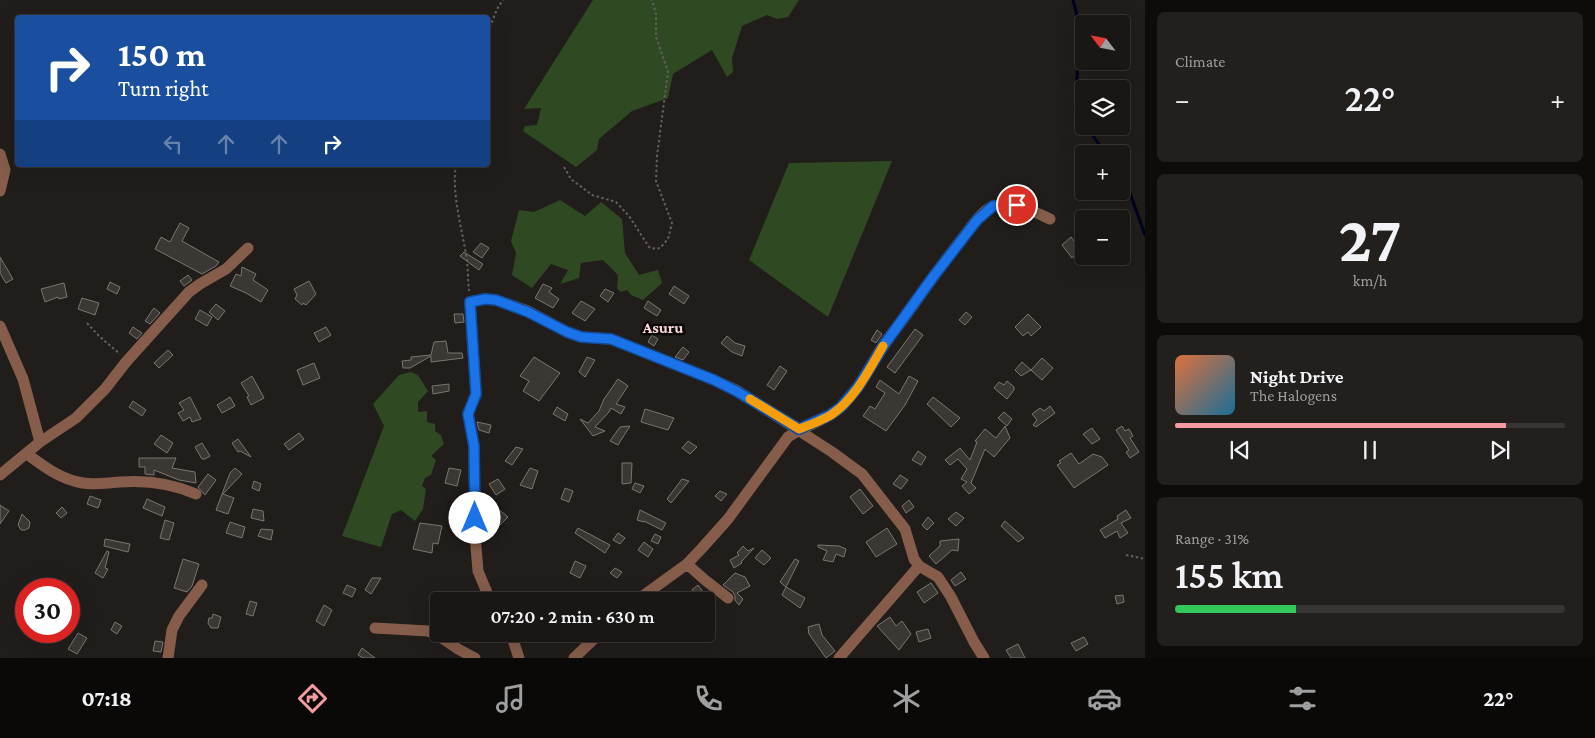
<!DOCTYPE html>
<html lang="en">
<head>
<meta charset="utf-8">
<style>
  :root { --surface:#191614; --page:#221f1d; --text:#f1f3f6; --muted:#9f9fa0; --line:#373534; --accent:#f49aa1 }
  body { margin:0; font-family:"Crimson Pro",serif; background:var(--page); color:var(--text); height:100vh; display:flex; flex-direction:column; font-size:19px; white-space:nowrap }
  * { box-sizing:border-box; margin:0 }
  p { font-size:16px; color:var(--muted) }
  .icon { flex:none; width:28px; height:28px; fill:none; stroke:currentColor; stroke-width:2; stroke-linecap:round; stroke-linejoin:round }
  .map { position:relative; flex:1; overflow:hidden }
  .sheet { display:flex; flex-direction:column; gap:12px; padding:12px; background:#0e0c0b; width:450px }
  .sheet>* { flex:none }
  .top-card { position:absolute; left:15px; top:15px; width:475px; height:152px; border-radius:5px; box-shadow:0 5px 20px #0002,0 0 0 1px var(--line); background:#1a4fa0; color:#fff; overflow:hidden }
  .needle { width:32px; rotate:302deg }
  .controls { position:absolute; left:1075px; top:15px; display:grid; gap:10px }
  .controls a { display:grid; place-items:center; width:55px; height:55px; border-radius:5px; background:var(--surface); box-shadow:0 5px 20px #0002,0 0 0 1px var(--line); font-size:25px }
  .speed { position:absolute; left:15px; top:578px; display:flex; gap:10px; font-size:25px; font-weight:700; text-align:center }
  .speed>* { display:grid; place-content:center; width:65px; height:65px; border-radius:50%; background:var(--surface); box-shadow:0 5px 20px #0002,0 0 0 1px var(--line); line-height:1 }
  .speed .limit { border:8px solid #d22; background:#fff; color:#111 }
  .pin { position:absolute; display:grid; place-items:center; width:42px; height:42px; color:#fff; margin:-21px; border:2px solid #fff; border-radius:50%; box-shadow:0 1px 5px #0007 }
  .me { position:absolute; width:55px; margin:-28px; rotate:0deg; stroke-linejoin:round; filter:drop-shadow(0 0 4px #0008) }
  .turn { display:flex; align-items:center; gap:18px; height:105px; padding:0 20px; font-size:22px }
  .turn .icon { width:65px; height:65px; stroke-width:2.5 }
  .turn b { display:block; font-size:35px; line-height:42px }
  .lanes { display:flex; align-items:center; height:48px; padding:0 20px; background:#0003; justify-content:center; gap:25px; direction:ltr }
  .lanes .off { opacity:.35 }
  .big { font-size:38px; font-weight:600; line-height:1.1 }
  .sheet .widget { flex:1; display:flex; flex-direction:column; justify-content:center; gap:8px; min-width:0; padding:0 18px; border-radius:8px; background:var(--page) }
  .sheet .dial { align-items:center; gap:0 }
  .dial b { font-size:65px; line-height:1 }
  .song { display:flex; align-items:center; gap:15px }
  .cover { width:60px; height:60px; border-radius:8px; background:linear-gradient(135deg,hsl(20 70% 55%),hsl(200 70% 35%)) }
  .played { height:5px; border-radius:2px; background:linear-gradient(90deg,var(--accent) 85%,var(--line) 85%) }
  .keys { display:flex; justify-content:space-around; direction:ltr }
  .heat { display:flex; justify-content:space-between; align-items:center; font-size:28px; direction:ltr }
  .charge { height:8px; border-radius:4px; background:linear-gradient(90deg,#34c759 31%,var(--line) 0) }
  .trip { position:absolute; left:430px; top:592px; width:285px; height:50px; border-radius:5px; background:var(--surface); box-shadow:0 5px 20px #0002,0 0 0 1px var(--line); font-weight:600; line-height:50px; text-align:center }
  .menu { display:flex; height:80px; justify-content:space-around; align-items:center; background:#0a0908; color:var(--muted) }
  .menu .icon { width:35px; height:35px }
  .menu .current { color:var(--accent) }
  .menu b { font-size:22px; color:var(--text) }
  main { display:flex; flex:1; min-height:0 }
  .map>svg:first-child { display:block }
</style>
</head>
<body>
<main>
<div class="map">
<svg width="1145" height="658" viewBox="0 0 1145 658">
  <rect width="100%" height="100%" fill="#211d1b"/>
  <path fill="#2f4a23" d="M593,0H799L788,17L777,19L767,15L742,26L732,58L733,72L727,77L712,50L673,74L668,98L632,111L599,139L597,150L576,167L523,131L525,126L537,125L541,108L524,109Z
    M892,161L828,317L749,260L789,163Z
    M560,200L585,216L601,202L622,219L625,253L639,275L658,270L662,283L643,300L631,295L627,290L621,292L617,289L618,275L603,260L581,263L579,278L560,284L568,270L551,264L532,288L512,275L516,253L511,241L519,210L534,212Z
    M411,372L418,375L428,391L418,402V412L427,411V422L435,424V431L441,435L444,444L431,456L436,460L431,475L425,478L422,486L426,489L423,509L415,521L401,510L392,514L381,547L342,536L384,426L373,404L399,375Z"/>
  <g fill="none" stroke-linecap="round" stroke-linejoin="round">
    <path stroke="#00021f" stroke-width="3" d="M1073,0L1080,27L1075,112L1084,124
      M1086,126L1106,154
      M1121,175L1125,179L1145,235"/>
  </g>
  <path fill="#3b3834" stroke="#7a7773" d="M180,223L189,228L182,241L219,262L216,266L202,274L155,249L161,237L170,242Z
    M1071,237L1081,250L1072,258L1062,245Z
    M481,243L489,248L482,258L473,252Z
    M464,252L483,264L479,270L460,256Z
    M0,257L13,279L6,283L0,273Z
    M242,267L256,274L253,280L268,290L261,302L246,293L230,286L236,274L241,276Z
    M188,275L192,280L184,286L180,281Z
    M309,281L316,294L306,305L303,303L302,305L295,299L297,295L294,289Z
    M110,282L120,287L117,294L107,289Z
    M64,283L67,297L59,299L58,297L45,302L41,289Z
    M543,284L552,288L549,292L559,299L553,308L535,298Z
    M674,286L689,296L684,304L669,294Z
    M605,289L614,293L608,302L600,296Z
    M82,298L99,303L95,315L78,309Z
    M581,301L595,309L585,321L572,313Z
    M648,301L661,310L657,316L644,308Z
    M216,304L225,311L218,320L209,312Z
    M154,308L160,313L150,324L145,321Z
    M200,310L212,317L207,326L195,319Z
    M966,312L972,317L965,325L959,320Z
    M454,314H463L464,322L455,323Z
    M1028,314L1041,327L1031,336L1028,332L1023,336L1015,327Z
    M133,327L142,333L137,339L129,333Z
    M326,327L331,335L319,342L314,333Z
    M915,329L923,335L895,373L887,367Z
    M877,330L882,334L876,343L871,340Z
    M652,335L658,339L654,346L648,342Z
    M727,336L735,343L745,346L742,356L732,352L721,343Z
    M446,341L448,353H462L463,358L431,362V356L410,368H403L402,361L411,360V357L431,355L434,342Z
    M683,347L689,352L683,360L675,357Z
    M168,350L173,355L159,368L154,363Z
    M534,357L560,373L539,401L523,391L529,381L520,376Z
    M587,357L595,360L585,377L579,372Z
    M1042,358L1053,368L1042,380L1031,370Z
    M1022,362L1031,370L1021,376L1015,370Z
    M314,363L320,378L303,385L297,370Z
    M780,366L787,371L774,390L767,385Z
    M252,376L264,398L251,405L247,397L249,396L241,383Z
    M909,376L918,381L905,405L886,431L863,416L870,406L875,409L885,393L876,387L880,380L899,394Z
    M618,379L628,386L616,404L625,407L621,414L611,408L609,412L595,427L605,431L593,436L580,419L588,423L599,411L604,399Z
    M1007,381L1014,387V390L1007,399L994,388L999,382L1004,385Z
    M449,384V391L433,394L432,386Z
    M190,397L201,419L192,422L190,417L183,421L178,413L184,410L179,403Z
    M230,397L235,406L222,413L217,405Z
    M933,397L960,418L951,427L927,404Z
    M133,401L146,410L142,416L129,407Z
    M1050,406L1055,413L1036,427L1033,425L1037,420L1032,414L1040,408L1044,411Z
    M557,407L568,414L565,421L553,414Z
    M645,409L674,418L668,430L641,422Z
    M1004,412L1012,419L1007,426L998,418Z
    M477,422L491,425L489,433L479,430Z
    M630,426L618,445L610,441L620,427Z
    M1005,426L1010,438L994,457L985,449L971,483L976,488L969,494L962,486L967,482L961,479L967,469L958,459L950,465L945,460L960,448L970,460L977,442L975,441L985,429L996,438Z
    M1122,426L1125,431L1129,429L1133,436L1130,438L1139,452L1130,458L1126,452L1129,450L1116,430Z
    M1092,428L1100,439L1092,444L1083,434Z
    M299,433L304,439L289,450L284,444Z
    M161,435L173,443L167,453L154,444Z
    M238,439L251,457L240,451L238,452L232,443Z
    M688,441L697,447L690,454L682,448Z
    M202,443L210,456L205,459H202L195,447Z
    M516,447L523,449L512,465L505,461Z
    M918,451L926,457L921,465L912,460Z
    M1071,453L1079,464L1093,454L1102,457L1108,465L1074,488L1057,465L1061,463L1059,461Z
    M139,458H176L172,468L195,472L196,483L179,480L154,470V475L145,474V467H139Z
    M622,463H632L631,483L622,484Z
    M235,468L242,474L223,494L234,498L228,514L216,510L230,473Z
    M449,468L461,470L457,486L445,483Z
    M530,468L538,471L532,489L520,485Z
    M208,474L216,480L205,495L198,487Z
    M900,475L908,480L901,489L893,484Z
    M498,479L505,489L496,495L489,484Z
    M682,479L689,481L671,503L667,499Z
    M254,481L261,484L259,491L252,488Z
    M635,483L644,486L640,493L632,489Z
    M565,488L573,491L569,502L561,499Z
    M860,489L873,506L863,514L850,497Z
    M720,491L727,494L721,501L715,496Z
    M90,496L101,500L98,508L87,504Z
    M147,499L165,507L162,516L143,508Z
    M909,500L914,507L906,513L902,506Z
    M0,505L9,511L0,524Z
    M482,505L497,508L508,517L497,528L487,514L482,513Z
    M62,507L67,513L61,518L56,513Z
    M253,509L263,511L264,521L251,518Z
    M640,510L666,523L662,530L644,521V522L637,520Z
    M1126,510L1131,518L1121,523L1128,533L1120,538L1117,531L1105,538L1100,530L1118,519L1117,516Z
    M956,512L964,518L956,526L948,519Z
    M22,514L30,522L29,528L25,530H21L18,525Z
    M928,517L934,523L927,530L922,525Z
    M165,520L174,523L169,540L160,538Z
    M1005,521L1024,538L1018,542L1001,526Z
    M230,522L245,527L242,538L226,533Z
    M420,523L442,526L438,544L433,543L432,553L413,549Z
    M578,528L610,545L605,553L575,533Z
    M887,528L897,544L876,557L866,542Z
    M261,529L273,530L271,540L258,536Z
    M618,533L625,538L620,544L613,540Z
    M655,534L661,537L658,544L651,541Z
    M105,539L130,544L128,552L104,546Z
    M959,539L958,551L952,550L936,564L929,556L940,546V541Z
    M644,542L653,549L648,557L638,550Z
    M818,545L839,546L846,549L844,557L836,554L833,562L823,560L827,551L818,547Z
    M743,546L748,551L754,548L741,562L742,563L734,568L730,560L739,555L737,553Z
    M762,550L771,558L764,565L755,558Z
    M107,551L109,552L105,568L108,569L103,578L95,573Z
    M183,559L199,564L192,586L187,592L174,588Z
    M795,559L799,561L786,587L780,582Z
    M575,561L586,566L580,578L570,573Z
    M615,568L622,572L617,578L610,573Z
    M961,572L966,579L955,586L951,580Z
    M735,573L745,577L750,586L737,593L743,599L739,605L735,600V596L733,592L723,585Z
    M372,578H381L371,594L365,590Z
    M931,583L938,593L924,603L917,592Z
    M347,585L356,589L352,597L343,593Z
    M698,585L706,596V593L715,601L706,611V601H700L692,590Z
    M786,587L805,598L800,608L782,595Z
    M1123,595L1124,602L1117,604L1115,596Z
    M250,601L257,603L253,616L246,614Z
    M324,605L332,610L324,626L316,621Z
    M213,614L221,617L218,628H211L208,623L209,618H212Z
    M890,617L896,626L902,621L911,634L899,650L877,626Z
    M115,622L122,626L117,634L111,630Z
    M819,624L822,635L835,651L826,658L809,634L808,627Z
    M928,629L931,638L919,642L916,632Z
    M78,633L87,638L77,654L68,649Z
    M1084,637L1088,644L1076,651L1071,643Z
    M155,641L163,642L161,652L153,651Z
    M1018,644L1025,658H1011L1006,650Z
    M362,648L375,658H363L358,655Z"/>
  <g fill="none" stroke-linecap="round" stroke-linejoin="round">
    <path stroke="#625f5d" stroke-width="2" stroke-dasharray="2.5 2.5" stroke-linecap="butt" d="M488,32L497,9L503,0
      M456,165C451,193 463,232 467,261C468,271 468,281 469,291
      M564,167L571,179L592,195L616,202L629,216L649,247L656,249L660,248L668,239L672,223L656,181L657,156L668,72L656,37V14L652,0
      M87,323L99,336L120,354
      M1126,555L1145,559"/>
    <path stroke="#855d4a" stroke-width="11" d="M0,154L5,170L0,191
      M0,326L23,379L40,442
      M27,454C42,465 56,476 74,481C89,486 105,483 120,482C146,480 173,484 196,494
      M0,475L40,442L76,418L105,389L126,362L189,292L200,284L226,269L248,248
      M687,564L705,580L728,598
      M494,601L488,595L478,571L475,534L474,446L468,414L476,394L470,302L485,299L496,300L528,311L567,332L581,337L611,339L714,380L738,391L832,452L862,474L905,529L914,559L919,566L938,577L951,597L974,642L984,658
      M636,601L687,564L703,547L728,519L788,437C805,425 826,421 841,407C860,389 870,365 884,344C891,334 900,324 907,314C925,289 942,264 961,240C969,230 981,211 992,207C1010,199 1033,211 1050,219
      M375,628L428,631L436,634L458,649L475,658
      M511,634L519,658
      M168,658L172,630L179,616L202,585
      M574,658L599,634
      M839,658L919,566"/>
  </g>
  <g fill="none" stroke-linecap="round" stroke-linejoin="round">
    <g stroke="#114b97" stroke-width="12">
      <path id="route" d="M475,518L474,446L468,414L476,394L470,302L485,299L496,300L528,312L567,332L581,337L611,339L714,380L738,392L799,429L830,415L841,407L858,387L884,345L933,277L977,220L993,206L1017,205"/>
    </g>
    <use href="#route" stroke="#1a73e8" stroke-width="9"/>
    <path stroke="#f59e0b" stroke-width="9" d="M750,399L799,429C810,425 821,421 831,415C855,399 869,370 883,346"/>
  </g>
  <g text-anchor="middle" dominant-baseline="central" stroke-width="5" stroke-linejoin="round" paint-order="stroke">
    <g font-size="16" font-weight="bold" fill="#fcd8d9" stroke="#090807">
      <text x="663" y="327">Asuru</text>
    </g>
  </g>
</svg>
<div class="controls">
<a><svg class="needle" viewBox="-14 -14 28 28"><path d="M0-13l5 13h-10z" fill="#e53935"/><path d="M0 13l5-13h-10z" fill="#9f9fa0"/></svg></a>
<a><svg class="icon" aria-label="layers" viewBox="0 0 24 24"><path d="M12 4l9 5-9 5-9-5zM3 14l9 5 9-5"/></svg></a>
<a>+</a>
<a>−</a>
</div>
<div class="speed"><div class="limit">30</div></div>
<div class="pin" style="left:1017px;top:205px;background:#d93025"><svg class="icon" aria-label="arrive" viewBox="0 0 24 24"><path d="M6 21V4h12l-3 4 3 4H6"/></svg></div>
<svg class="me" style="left:475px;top:518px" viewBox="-20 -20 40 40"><circle r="19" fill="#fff"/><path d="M0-13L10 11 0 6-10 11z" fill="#1a73e8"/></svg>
<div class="trip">07:20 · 2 min · 630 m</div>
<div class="top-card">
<div class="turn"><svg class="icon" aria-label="right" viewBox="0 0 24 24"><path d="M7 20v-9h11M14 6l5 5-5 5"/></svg><div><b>150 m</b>Turn right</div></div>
<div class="lanes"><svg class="icon off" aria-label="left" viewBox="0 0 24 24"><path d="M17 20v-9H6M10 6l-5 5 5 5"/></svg><svg class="icon off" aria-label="ahead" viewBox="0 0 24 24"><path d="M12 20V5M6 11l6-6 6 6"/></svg><svg class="icon off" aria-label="ahead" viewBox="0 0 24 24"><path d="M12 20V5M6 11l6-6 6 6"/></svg><svg class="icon" aria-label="right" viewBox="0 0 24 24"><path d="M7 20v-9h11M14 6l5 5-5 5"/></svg></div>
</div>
</div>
<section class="sheet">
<div class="widget"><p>Climate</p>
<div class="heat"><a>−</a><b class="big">22°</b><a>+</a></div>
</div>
<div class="widget dial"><b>27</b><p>km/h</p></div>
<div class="widget">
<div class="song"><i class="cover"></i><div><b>Night Drive</b><p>The Halogens</p></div></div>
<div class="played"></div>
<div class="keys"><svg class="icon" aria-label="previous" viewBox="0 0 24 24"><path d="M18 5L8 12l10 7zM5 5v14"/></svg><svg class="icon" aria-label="pause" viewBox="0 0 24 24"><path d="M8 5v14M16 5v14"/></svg><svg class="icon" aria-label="next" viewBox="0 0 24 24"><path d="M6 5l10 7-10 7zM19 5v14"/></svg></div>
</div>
<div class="widget"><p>Range · 31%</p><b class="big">155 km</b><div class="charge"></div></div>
</section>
</main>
<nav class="menu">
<b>07:18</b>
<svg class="icon current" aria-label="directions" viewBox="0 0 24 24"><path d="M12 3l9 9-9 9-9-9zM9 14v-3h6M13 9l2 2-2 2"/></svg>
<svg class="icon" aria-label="music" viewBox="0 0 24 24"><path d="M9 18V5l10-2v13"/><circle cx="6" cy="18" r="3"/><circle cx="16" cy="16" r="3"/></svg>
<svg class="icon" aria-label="phone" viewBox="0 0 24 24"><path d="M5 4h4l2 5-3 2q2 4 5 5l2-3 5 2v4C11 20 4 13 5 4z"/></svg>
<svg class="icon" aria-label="climate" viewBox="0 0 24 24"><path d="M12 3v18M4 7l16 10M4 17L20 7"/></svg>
<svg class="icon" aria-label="car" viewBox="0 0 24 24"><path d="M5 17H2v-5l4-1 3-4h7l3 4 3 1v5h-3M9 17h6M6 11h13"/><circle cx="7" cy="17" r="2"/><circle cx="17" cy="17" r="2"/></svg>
<svg class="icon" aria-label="filters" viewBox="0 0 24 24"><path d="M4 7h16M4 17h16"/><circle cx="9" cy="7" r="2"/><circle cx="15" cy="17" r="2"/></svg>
<b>22°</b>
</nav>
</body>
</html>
